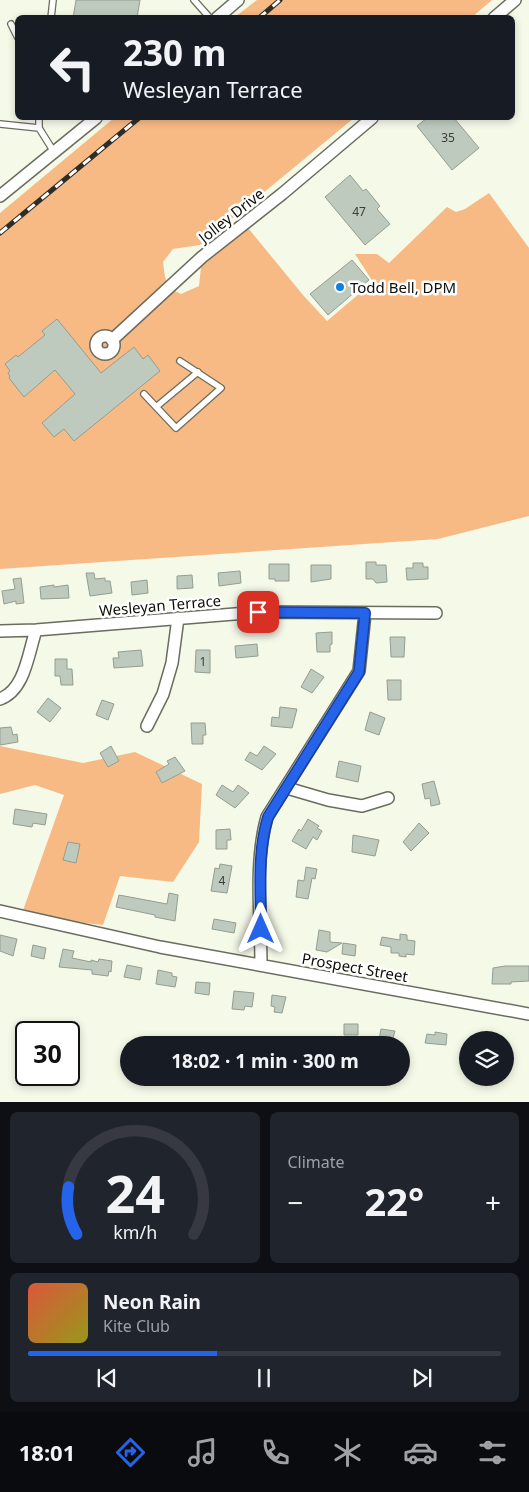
<!DOCTYPE html>
<html lang="en">
<head>
<meta charset="utf-8">
<style>
  :root { --surface:#171b24; --page:#20242c; --text:#f1f3f6; --muted:#9ea1a6; --line:#363941; --accent:#2563eb }
  body { margin:0; font-family:"Noto Sans",sans-serif; background:var(--page); color:var(--text); height:100vh; display:flex; flex-direction:column; font-size:19px; white-space:nowrap }
  * { box-sizing:border-box; margin:0 }
  p { font-size:16px; color:var(--muted) }
  .icon { flex:none; width:28px; height:28px; fill:none; stroke:currentColor; stroke-width:2; stroke-linecap:round; stroke-linejoin:round }
  .map { position:relative; height:1102px; overflow:hidden }
  .drawer { display:flex; flex-direction:column; gap:10px; padding:10px; background:#0d0f14; flex:1 }
  .drawer>* { flex:none }
  .banner { position:absolute; left:15px; top:15px; width:500px; height:105px; border-radius:8px; box-shadow:0 2px 8px #0003; background:#171b24; color:var(--text); overflow:hidden }
  .controls { position:absolute; left:459px; top:1031px; display:grid; gap:10px }
  .controls a { display:grid; place-items:center; width:55px; height:55px; border-radius:50%; background:var(--surface); box-shadow:0 2px 8px #0003; font-size:25px }
  .speed { position:absolute; left:15px; top:1021px; display:flex; gap:10px; font-size:25px; font-weight:700; text-align:center }
  .speed>* { display:grid; place-content:center; width:65px; height:65px; border-radius:50%; background:var(--surface); box-shadow:0 2px 8px #0003; line-height:1 }
  .speed .limit { border:2px solid #111; border-radius:8px; background:#fff; color:#111 }
  .pin { position:absolute; display:grid; place-items:center; width:42px; height:42px; color:#fff; margin:-21px; border-radius:10px; box-shadow:0 2px 8px #0006 }
  .me { position:absolute; width:55px; margin:-28px; rotate:0deg; stroke-linejoin:round; filter:drop-shadow(0 0 4px #0008) }
  .turn { display:flex; align-items:center; gap:18px; height:105px; padding:0 25px; font-size:22px }
  .turn .icon { width:65px; height:65px; stroke-width:2.5 }
  .turn b { display:block; font-size:35px; line-height:42px }
  .big { font-size:38px; font-weight:700; line-height:1.1 }
  .drawer .tile { flex:1; display:flex; flex-direction:column; justify-content:center; gap:8px; min-width:0; padding:0 18px; border-radius:8px; background:var(--page) }
  .drawer .dial { align-items:center; gap:0 }
  .dial svg { height:130px; overflow:visible; fill:none; stroke:var(--line); stroke-width:7; stroke-linecap:round; text-anchor:middle }
  .dial text { fill:var(--text); stroke:none }
  .song { display:flex; align-items:center; gap:15px }
  .cover { width:60px; height:60px; border-radius:8px; background:linear-gradient(135deg,hsl(10 70% 55%),hsl(60 70% 35%)) }
  .played { height:5px; border-radius:2px; background:linear-gradient(90deg,var(--accent) 40%,var(--line) 40%) }
  .keys { display:flex; justify-content:space-around; direction:ltr }
  .heat { display:flex; justify-content:space-between; align-items:center; font-size:28px; direction:ltr }
  .drawer .tiles { flex:1; display:grid; gap:10px; grid-template-columns:1fr 1fr }
  .tile:last-child { grid-column:span 2 }
  .trip { position:absolute; left:120px; top:1036px; width:290px; height:50px; border-radius:25px; background:var(--surface); box-shadow:0 2px 8px #0003; font-weight:700; line-height:50px; text-align:center }
  .dock { display:flex; height:80px; justify-content:space-around; align-items:center; background:#090b0e; color:var(--muted) }
  .dock .icon { width:35px; height:35px }
  .dock .active { color:var(--accent) }
  .dock b { font-size:22px; color:var(--text) }
  .map>svg:first-child { display:block }
</style>
</head>
<body>
<div class="map">
<svg width="529" height="1102" viewBox="0 0 529 1102">
  <rect width="100%" height="100%" fill="#f5f9e8"/>
  <path fill="#f8ba85" d="M257,0H492L472,17H235Z
    M114,118H354L200,245L173,249L163,262L165,277L169,288L181,294L199,286L202,257L244,223L303,295L327,321L373,282L355,254H377L389,263L447,207L456,212L465,209L489,193L529,248V516L438,539L0,569V213Z
    M0,746L83,763L135,752L202,784L199,842L173,882L120,876L103,925L21,916L64,795L35,785L0,794Z"/>
  <path fill="#becabd" stroke="#939e92" d="M76,0H140L137,18H73Z
    M427,118H454L479,148L452,170L417,126Z
    M350,175L363,191L366,189L380,206L377,209L390,224L365,245L325,197Z
    M352,260L369,280L328,315L310,294Z
    M57,319L101,373L134,347L143,359L148,355L160,371L74,441L64,429L54,437L42,423L75,394L55,370L24,397L9,378L10,376L8,373L10,371L5,364L16,355L18,357L45,335L42,331Z
    M366,562H376V565H386L387,582L376,583L373,579H366Z
    M413,563H423V567H428V579L407,580L406,568H413Z
    M269,564H289V581H275V579H269Z
    M311,565H331V579L311,582Z
    M240,571L241,583L219,586L218,573Z
    M86,573H94L95,579L105,578V581H110L112,593L90,596Z
    M192,575L193,588L177,589V576Z
    M21,578L24,603L16,604V601L4,604L2,591L15,589L13,579Z
    M147,580L148,593L132,595L131,582Z
    M54,585V587L68,585L69,598L41,599L40,587Z
    M332,632V644L330,645V652H317L316,633Z
    M390,637H405L404,657H391Z
    M257,644L258,656L236,658L235,646Z
    M141,650L143,666L114,668L113,658H119L118,652Z
    M196,650H210V673L195,672Z
    M55,659H67V669H72L73,685H61L60,676H55Z
    M311,669L324,677L312,693L301,687Z
    M387,680H401V700H388Z
    M48,698L61,708L50,722L37,712Z
    M102,700L114,704L108,720L96,715Z
    M280,707L297,709L292,728L271,726L272,717L279,718Z
    M370,712L385,718L379,735L365,730Z
    M191,723H205L206,735H203V744H192Z
    M11,727L13,735L17,734L18,742L0,745V728Z
    M111,746L119,761L108,767L100,753Z
    M264,746L276,754L262,770L245,760L250,752L257,756Z
    M175,757L185,771L162,783L156,772L169,764L167,761Z
    M339,761L361,766L358,782L336,777Z
    M434,781L440,804L431,806L430,798L425,799L422,784Z
    M222,785L233,792L238,785L249,793L235,808L216,795Z
    M15,809L47,814L45,825L33,823L32,827L13,824Z
    M308,819L319,826L317,828L322,831L317,840L313,837L306,849L292,841L299,829L301,831Z
    M419,823L429,833L411,851L403,842Z
    M230,829L231,840H227V849H216V830Z
    M353,835L379,840L375,856L352,852Z
    M68,842L80,844L76,863L63,860Z
    M220,864L232,866L227,893L211,891L215,868L219,869Z
    M306,867L317,869L315,879L312,878L308,899L296,897L298,880L304,881Z
    M169,893L178,895L175,921L155,917V915L116,907L119,895L167,904Z
    M214,919L236,923L234,933L212,929Z
    M319,930L330,932V942L342,943L327,952L316,950Z
    M400,934L407,935V940L415,941L414,955L406,954V957L399,956V953H391V947L380,945L382,937L400,940Z
    M0,935L17,939L13,956L0,951Z
    M343,943L356,945L355,956L342,954Z
    M33,945L46,948L44,959L31,956Z
    M63,949L74,951L72,958L91,962V960L98,962L99,959L112,961L111,972L109,971L108,976L92,974V970L59,967Z
    M127,965L142,968L140,980L124,977Z
    M505,966H529V981L511,982V984H492L493,968Z
    M158,970L172,973V976L177,977L175,987L156,984Z
    M196,982L210,983L209,995L195,993Z
    M234,991L254,993L252,1007L245,1006L244,1010L232,1009Z
    M272,995L286,997L282,1013L274,1012L275,1007L271,1006Z
    M344,1024H358V1035H344Z
    M381,1029L395,1031L392,1042L379,1040Z
    M435,1032L447,1034L446,1045L425,1043L427,1034L435,1035Z"/>
  <g fill="none" stroke-linecap="round" stroke-linejoin="round">
    <g stroke="#6a6c5e" stroke-width="8">
      <path id="lane" d="M194,0L210,18
        M51,18L53,0
        M11,24L18,38
        M39,118V128
        M0,124L39,128L54,152
        M144,394L176,428L221,388L180,361
        M156,407L198,372"/>
    </g>
    <g stroke="#6a6c5e" stroke-width="14">
      <path id="street" d="M217,18L238,0
        M494,18L515,0
        M0,196L96,118
        M96 345a9 9 0 1 1 18 0a9 9 0 1 1-18 0Z
        M112,340L202,257L282,194L372,118
        M0,631L36,630L258,612L436,613
        M0,699C25,690 28,654 36,630
        M147,726L163,694L172,663L178,618
        M287,788L328,800L362,806L388,798
        M0,911L160,947L529,1014
        M261,965C261,918 254,863 267,817L359,671L365,613"/>
    </g>
    <use href="#lane" stroke="#fff" stroke-width="5.5"/>
    <use href="#street" stroke="#fff" stroke-width="11"/>
    <g stroke="#2d2e27" stroke-width="5">
      <path id="rail" d="M259,18L280,0
        M0,233L139,118"/>
    </g>
    <use href="#rail" stroke="#fff" stroke-width="3" stroke-dasharray="9" stroke-linecap="butt"/>
  </g>
  <g fill="none" stroke-linecap="round" stroke-linejoin="round">
    <g stroke="#184099" stroke-width="12">
      <path id="route" d="M258,612L365,613L359,672L268,817C257,853 261,892 261,929"/>
    </g>
    <use href="#route" stroke="#2563eb" stroke-width="9"/>
  </g>
  <circle fill="#0c80e7" stroke="#fff" stroke-width="2" cx="340" cy="287" r="5"/>
  <g text-anchor="middle" dominant-baseline="central" stroke-width="5" stroke-linejoin="round" paint-order="stroke">
    <g font-size="12" fill="#3a3e36">
      <text x="448" y="137">35</text>
      <text x="359" y="211">47</text>
      <text x="203" y="661">1</text>
      <text x="222" y="880">4</text>
    </g>
    <g font-size="15" fill="#0e0f09" stroke="#fff">
      <text transform="translate(231 215) rotate(-38)">Jolley Drive</text>
      <text transform="translate(160 605) rotate(-5)">Wesleyan Terrace</text>
      <text transform="translate(355 967) rotate(10)">Prospect Street</text>
    </g>
    <g font-size="15" fill="#0e0f09" stroke="#fff" text-anchor="start">
      <text x="350" y="287">Todd Bell, DPM</text>
    </g>
  </g>
</svg>
<div class="controls">
<a><svg class="icon" aria-label="layers" viewBox="0 0 24 24"><path d="M12 4l9 5-9 5-9-5zM3 14l9 5 9-5"/></svg></a>
</div>
<div class="speed"><div class="limit">30</div></div>
<div class="pin" style="left:258px;top:612px;background:#d93025"><svg class="icon" aria-label="arrive" viewBox="0 0 24 24"><path d="M6 21V4h12l-3 4 3 4H6"/></svg></div>
<svg class="me" style="left:261px;top:929px" viewBox="-20 -20 40 40"><path d="M0-17L14 15 0 8-14 15z" fill="#2563eb" stroke="#fff" stroke-width="4"/></svg>
<div class="trip">18:02 · 1 min · 300 m</div>
<div class="banner">
<div class="turn"><svg class="icon" aria-label="left" viewBox="0 0 24 24"><path d="M17 20v-9H6M10 6l-5 5 5 5"/></svg><div><b>230 m</b>Wesleyan Terrace</div></div>
</div>
</div>
<section class="drawer">
<div class="tiles">
<div class="tile dial"><svg viewBox="0 0 100 80">
<path d="M14 69A42 42 0 1 1 86 69"/>
<path d="M14 69A42 42 0 0 1 9 40" stroke="#2563eb"/>
<text x="50" y="56" font-size="32" font-weight="700">24</text>
<text x="50" y="72" font-size="11">km/h</text>
</svg></div>
<div class="tile"><p>Climate</p>
<div class="heat"><a>−</a><b class="big">22°</b><a>+</a></div>
</div>
<div class="tile">
<div class="song"><i class="cover"></i><div><b>Neon Rain</b><p>Kite Club</p></div></div>
<div class="played"></div>
<div class="keys"><svg class="icon" aria-label="previous" viewBox="0 0 24 24"><path d="M18 5L8 12l10 7zM5 5v14"/></svg><svg class="icon" aria-label="pause" viewBox="0 0 24 24"><path d="M8 5v14M16 5v14"/></svg><svg class="icon" aria-label="next" viewBox="0 0 24 24"><path d="M6 5l10 7-10 7zM19 5v14"/></svg></div>
</div>
</div>
</section>
<nav class="dock">
<b>18:01</b>
<svg class="icon active" aria-label="directions" viewBox="0 0 24 24"><path d="M12 3l9 9-9 9-9-9zM9 14v-3h6M13 9l2 2-2 2"/></svg>
<svg class="icon" aria-label="music" viewBox="0 0 24 24"><path d="M9 18V5l10-2v13"/><circle cx="6" cy="18" r="3"/><circle cx="16" cy="16" r="3"/></svg>
<svg class="icon" aria-label="phone" viewBox="0 0 24 24"><path d="M5 4h4l2 5-3 2q2 4 5 5l2-3 5 2v4C11 20 4 13 5 4z"/></svg>
<svg class="icon" aria-label="climate" viewBox="0 0 24 24"><path d="M12 3v18M4 7l16 10M4 17L20 7"/></svg>
<svg class="icon" aria-label="car" viewBox="0 0 24 24"><path d="M5 17H2v-5l4-1 3-4h7l3 4 3 1v5h-3M9 17h6M6 11h13"/><circle cx="7" cy="17" r="2"/><circle cx="17" cy="17" r="2"/></svg>
<svg class="icon" aria-label="filters" viewBox="0 0 24 24"><path d="M4 7h16M4 17h16"/><circle cx="9" cy="7" r="2"/><circle cx="15" cy="17" r="2"/></svg>
</nav>
</body>
</html>
